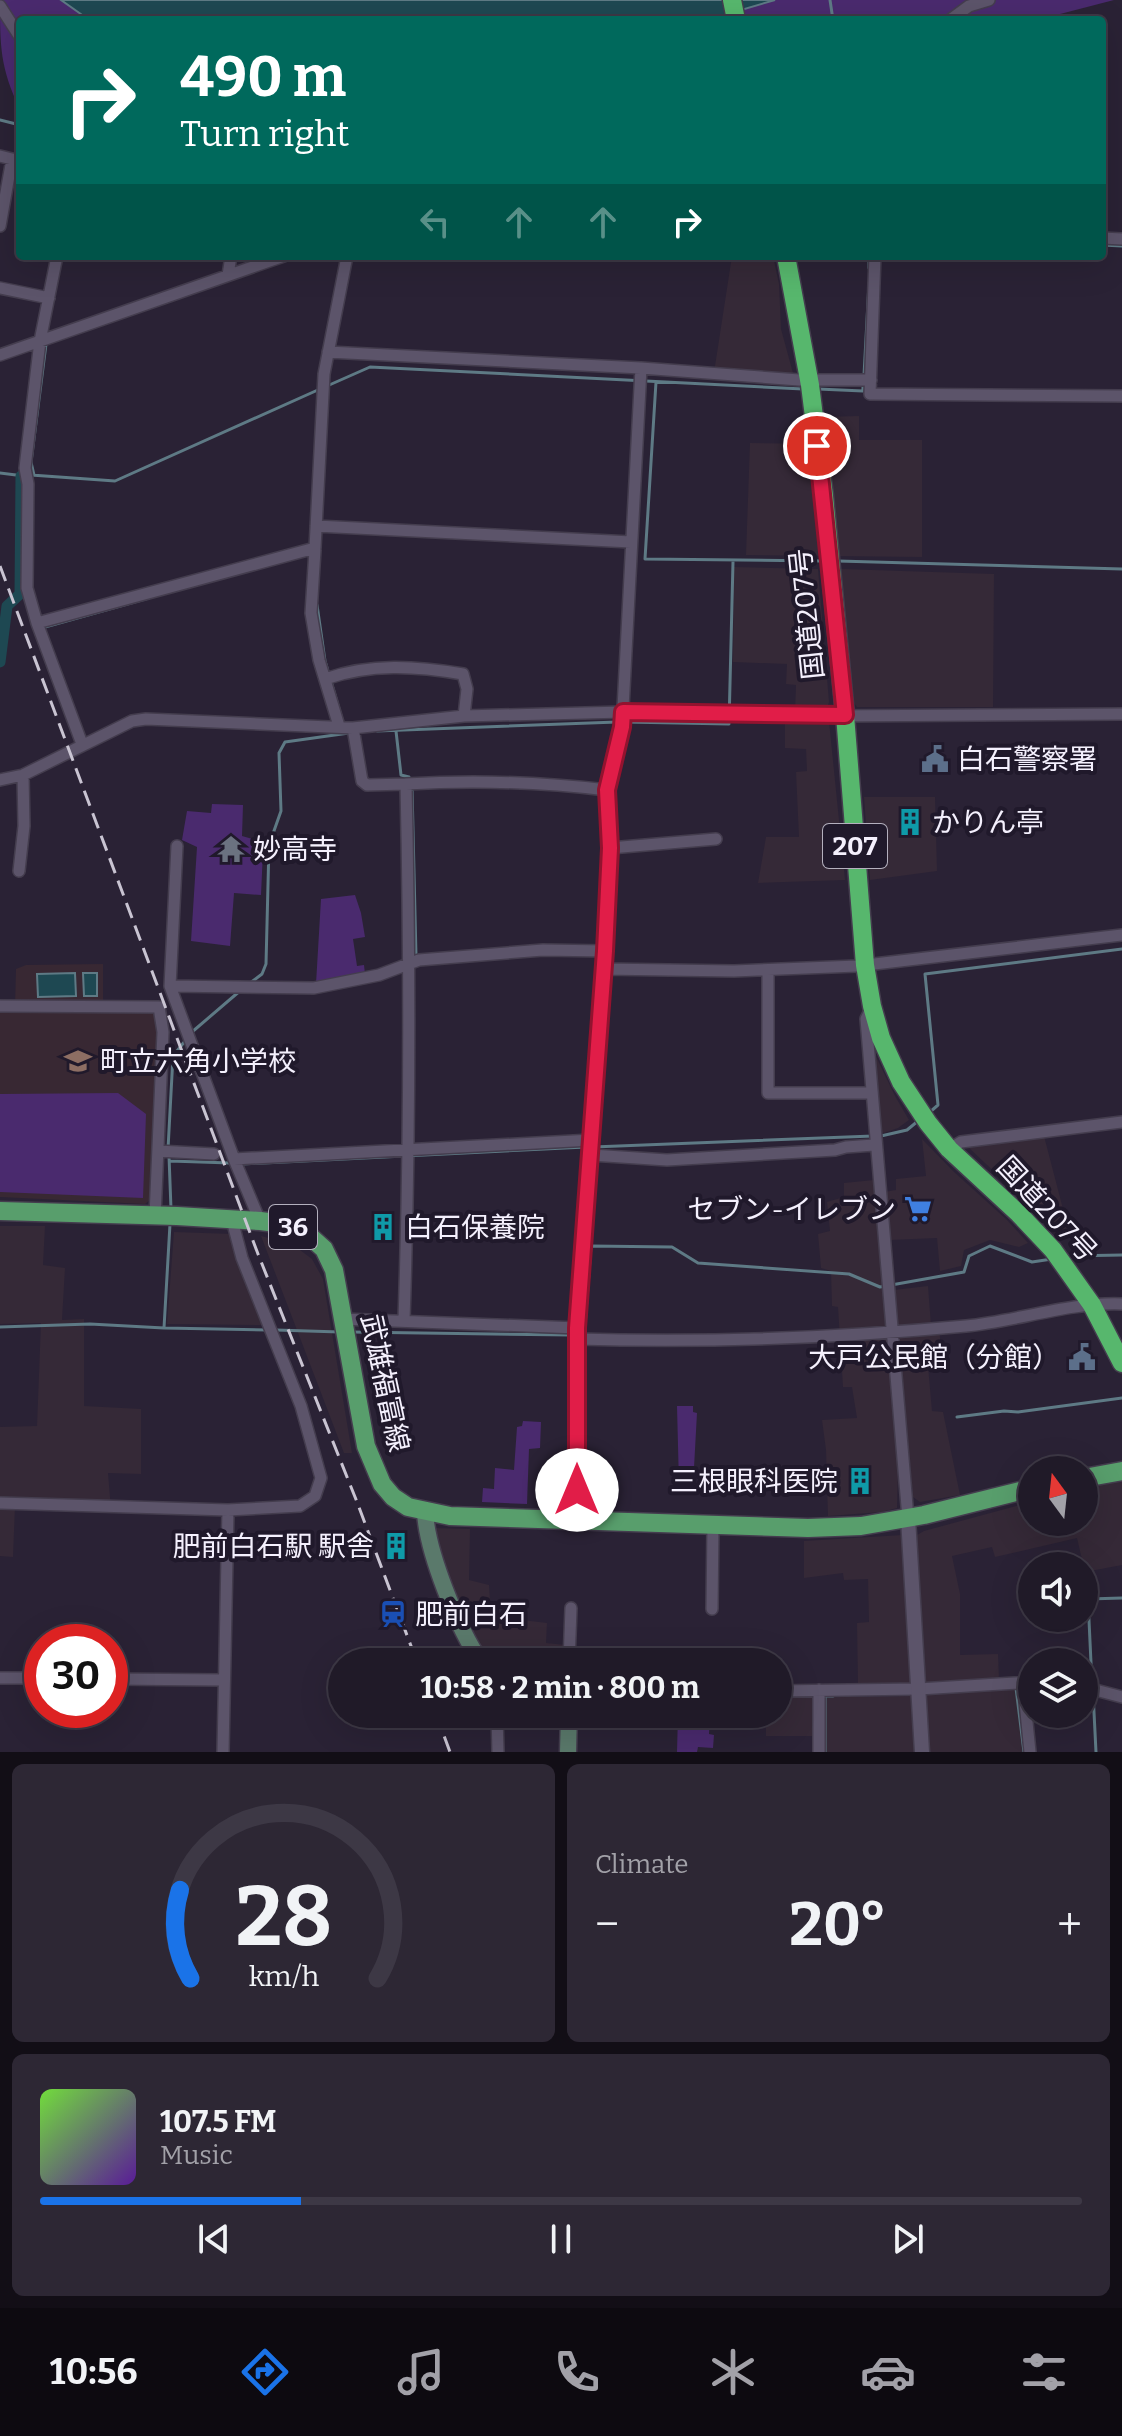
<!DOCTYPE html>
<html lang="en">
<head>
<meta charset="utf-8">
<style>
  :root { --surface:#201a28; --page:#2d2734; --text:#f1f3f6; --muted:#a2a1a8; --line:#3d3845; --accent:#1a73e8 }
  body { margin:0; font-family:Bitter,"Noto Sans JP",serif; background:var(--page); color:var(--text); height:100vh; display:flex; flex-direction:column; font-size:30px; white-space:nowrap }
  * { box-sizing:border-box; margin:0 }
  p { font-size:26px; color:var(--muted) }
  .icon { flex:none; width:44px; height:44px; fill:none; stroke:currentColor; stroke-width:2; stroke-linecap:round; stroke-linejoin:round }
  .map { position:relative; height:1752px; overflow:hidden }
  .panel { display:flex; flex-direction:column; gap:12px; padding:12px; background:#120e16; flex:1 }
  .panel>* { flex:none }
  .top-card { position:absolute; left:16px; top:16px; width:1090px; height:244px; border-radius:8px; box-shadow:0 8px 32px #0002,0 0 0 2px var(--line); background:#00695c; color:#fff; overflow:hidden }
  .needle { width:52px; rotate:345deg }
  .buttons { position:absolute; left:1018px; top:1456px; display:grid; gap:16px }
  .buttons a { display:grid; place-items:center; width:80px; height:80px; border-radius:50%; background:var(--surface); box-shadow:0 8px 32px #0002,0 0 0 2px var(--line); font-size:40px }
  .speed { position:absolute; left:24px; top:1624px; display:flex; gap:16px; font-size:40px; font-weight:700; text-align:center }
  .speed>* { display:grid; place-content:center; width:104px; height:104px; border-radius:50%; background:var(--surface); box-shadow:0 8px 32px #0002,0 0 0 2px var(--line); line-height:1 }
  .speed .limit { border:12px solid #d22; background:#fff; color:#111 }
  .pin { position:absolute; display:grid; place-items:center; width:68px; height:68px; color:#fff; margin:-34px; border:4px solid #fff; border-radius:50%; box-shadow:0 2px 8px #0007 }
  .me { position:absolute; width:88px; margin:-44px; rotate:0deg; stroke-linejoin:round; filter:drop-shadow(0 0 6px #0008) }
  .turn { display:flex; align-items:center; gap:28px; height:168px; padding:0 32px; font-size:36px }
  .turn .icon { width:104px; height:104px; stroke-width:2.5 }
  .turn b { display:block; font-size:56px; line-height:68px }
  .lanes { display:flex; align-items:center; height:76px; padding:0 32px; background:#0003; justify-content:center; gap:40px; direction:ltr }
  .lanes .off { opacity:.35 }
  .big { font-size:60px; font-weight:700; line-height:1.1 }
  .panel .tile { flex:1; display:flex; flex-direction:column; justify-content:center; gap:12px; min-width:0; padding:0 28px; border-radius:12px; background:var(--page) }
  .panel .dial { align-items:center; gap:0 }
  .dial svg { height:208px; overflow:visible; fill:none; stroke:var(--line); stroke-width:7; stroke-linecap:round; text-anchor:middle }
  .dial text { fill:var(--text); stroke:none }
  .song { display:flex; align-items:center; gap:24px }
  .cover { width:96px; height:96px; border-radius:12px; background:linear-gradient(135deg,hsl(100 70% 55%),hsl(270 70% 35%)) }
  .played { height:8px; border-radius:4px; background:linear-gradient(90deg,var(--accent) 25%,var(--line) 25%) }
  .keys { display:flex; justify-content:space-around; direction:ltr }
  .heat { display:flex; justify-content:space-between; align-items:center; font-size:44px; direction:ltr }
  .panel .tiles { flex:1; display:grid; gap:12px; grid-template-columns:1fr 1fr }
  .tile:last-child { grid-column:span 2 }
  .trip { position:absolute; left:328px; top:1648px; width:464px; height:80px; border-radius:40px; background:var(--surface); box-shadow:0 8px 32px #0002,0 0 0 2px var(--line); font-weight:700; line-height:80px; text-align:center }
  .menu { display:flex; height:128px; justify-content:space-around; align-items:center; background:#0d0a10; color:var(--muted) }
  .menu .icon { width:56px; height:56px }
  .menu .current { color:var(--accent) }
  .menu b { font-size:36px; color:var(--text) }
  .map>svg:first-child { display:block }
</style>
</head>
<body>
<div class="map">
<svg width="1122" height="1752" viewBox="0 0 1122 1752">
  <rect width="100%" height="100%" fill="#2a2235"/>
  <path fill="#352937" d="M732,256H773L779,284L781,329L796,384L713,379Z
    M859,416V440H922V557L746,555L750,443L825,444L822,417Z
    M734,567L818,569L829,702L826,711L795,712L796,685L786,684L787,664L733,662Z
    M841,569L994,574L993,707H857L852,701Z
    M785,721H829L845,880L758,883L766,837H799L796,772L807,771L806,749L785,748Z
    M864,797H935L937,871L870,880Z
    M872,1048L895,1096L909,1120L898,1128L884,1133L878,1132Z
    M1044,1136L1069,1232L1057,1236L1025,1201L967,1146Z
    M922,1139L953,1171L1007,1220L1028,1243L1019,1247L990,1240L964,1250L961,1266L940,1271L937,1238L889,1240L884,1192L896,1190V1179L926,1176Z
    M874,1180L898,1471L897,1508L882,1512L828,1516L826,1450L822,1420L857,1418L852,1387H843L838,1307L832,1306L831,1271L821,1268L818,1234L830,1231L827,1202L844,1197V1183Z
    M0,1226H45L43,1265L65,1268L62,1320L84,1319V1406L141,1409V1474L108,1473L111,1509L15,1506L13,1557L0,1556V1427L37,1426L41,1323L0,1324Z
    M174,1232L233,1234L265,1325L167,1324Z
    M261,1236L292,1244L312,1259L323,1279L352,1453H344Z
    M928,1286L931,1325H939L942,1363L928,1366L932,1411L943,1412L960,1495L920,1502L913,1497L894,1290Z
    M1122,1481V1565L1085,1572L1077,1538L995,1557L992,1547L952,1556L960,1594V1655L998,1654L999,1679L1027,1678L1034,1752H927L917,1535L924,1531L1027,1503L1028,1498H1032V1522H1084V1488Z
    M433,1528L470,1529L469,1580L489,1585L491,1616L547,1623L546,1643L566,1645V1662H489L472,1640L435,1540Z
    M903,1535L911,1684L858,1685L857,1623L869,1622L868,1579L844,1580L843,1573L804,1578V1541Z
    M914,1696L916,1752H815V1736H766V1714H778V1698Z"/>
  <path fill="#382833" d="M103,964V1009L155,1010L158,1031L151,1199L145,1204L0,1197V1008L15,1007L16,969L26,965Z"/>
  <path fill="#4a2a6e" d="M0,0H61L86,17L85,20H20V109C0,68 0,46 0,0Z
    M775,0H1114L1037,20H707Z
    M212,804L243,805L242,836L267,843L263,851L261,895L234,893L230,946L191,941L197,847L182,840L187,811L211,813Z
    M355,895L361,913L365,937L353,939L357,966L364,965L365,974L316,984L321,899Z
    M118,1093L146,1114L143,1198L0,1192V1094Z
    M677,1406H693V1412L697,1413L693,1486L679,1485Z
    M523,1421L541,1422L540,1448L529,1449L527,1504L482,1502L483,1488L494,1489L495,1468L514,1470L517,1427L522,1426Z
    M678,1714H710L709,1734L714,1735L713,1748L698,1747L697,1752H677Z"/>
  <path fill="#1e4852" stroke="#5e7a85" stroke-width="2" d="M61,0H775L707,20H85V17Z
    M75,973L76,996L38,997L37,974Z
    M83,973H97V996H84Z"/>
  <g fill="none" stroke-linecap="round" stroke-linejoin="round">
    <path stroke="#5e7a85" stroke-width="3" d="M830,0L833,20
      M0,120L20,125
      M1102,245L1122,246
      M869,256V268
      M864,375L869,283
      M656,382L645,559L822,561
      M327,386L370,367L803,389
      M818,389L863,391V383
      M0,473L24,476
      M31,475L115,481L320,389
      M34,475L31,462L46,344
      M838,561L1122,569
      M317,605L325,661L344,726
      M45,627L149,598
      M625,722L729,724L733,562
      M377,731L617,722
      M396,731L401,775L409,777L410,780
      M412,788L416,956
      M250,983L262,974L266,964L269,845L281,811L279,753L285,742L349,733
      M192,1032L241,990
      M930,1112L938,1105L925,974L1122,949
      M881,1136L907,1130L918,1121
      M593,1147L873,1136
      M168,1149L173,1056L185,1041
      M169,1156L171,1209
      M170,1161L230,1163
      M242,1164L586,1147
      M1068,1256L1122,1255
      M0,1327L90,1324L164,1328L170,1224
      M164,1328L268,1330
      M581,1329L585,1326L591,1246L672,1247L698,1263L849,1274L880,1287L964,1272L969,1256L990,1246L1032,1262L1052,1259
      M276,1330L340,1332
      M351,1332L572,1335
      M957,1417L1004,1411L1018,1412L1122,1398
      M1092,1684L1088,1599L1122,1598
      M1016,1688L1024,1752
      M1093,1692L1096,1752
      M825,1752V1696H833"/>
    <path stroke="#1e4852" stroke-width="11" d="M0,662L7,606L20,594L21,476"/>
    <g stroke="#443d4e" stroke-width="14">
      <path id="minor" d="M0,6L20,37
        M950,20L969,6L989,0
        M0,156L20,161
        M0,226L12,159
        M1102,238L1122,239
        M57,256L40,341L25,468L28,484L27,588L37,623L82,744
        M875,256L870,394L1122,396
        M228,275L231,256
        M0,288L49,298
        M328,352L641,368L799,380H871
        M0,355L284,256
        M316,526L631,542
        M315,550L311,613L319,660L339,726
        M37,623L315,548L324,374L347,256
        M325,679C371,663 416,666 463,674L467,689L464,716
        M353,728L362,781L367,785L406,784
        M0,780L23,775L132,721L146,719L353,728L464,716L623,712L831,716L1122,714
        M177,846L170,986L234,1159L260,1221
        M610,848L716,839
        M19,871L24,826L23,775
        M604,969L734,971L857,966L1122,935
        M768,970V1093H871
        M170,986L314,988L379,975L419,960L543,950L605,951
        M0,1006L159,1007L163,1032L155,1216
        M872,1007L866,1019L908,1518
        M949,1149L961,1142L1122,1122
        M158,1151L214,1154
        M591,1155L667,1160L835,1150L846,1147L874,1145
        M234,1159L592,1140
        M342,1319L577,1328
        M404,1320C410,1141 410,963 406,784C474,780 540,782 607,790
        M577,1339C707,1343 836,1338 966,1326C1018,1321 1069,1302 1122,1304
        M0,1503L228,1510L300,1506L315,1496L321,1478L301,1406L242,1258L232,1220
        M577,1520V1328L604,969L610,848L607,790L622,727L641,368
        M712,1609L713,1525
        M569,1662L571,1608
        M0,1678H42
        M110,1679L224,1680
        M1023,1682L1030,1752
        M1084,1687L1122,1697
        M778,1691L919,1689L1032,1682
        M497,1714L498,1752
        M223,1752L228,1510
        M819,1752V1690"/>
    </g>
    <g stroke="#443d4e" stroke-width="17">
      <path id="tertiary" d="M908,1518L922,1752"/>
    </g>
    <g stroke="#443d4e" stroke-width="19">
      <path id="secondary" d="M425,1512C427,1552 458,1629 481,1662
        M568,1752L569,1714"/>
    </g>
    <g stroke="#443d4e" stroke-width="21">
      <path id="primary" d="M0,1211L177,1216L260,1221L285,1224L305,1232L324,1249L334,1270L366,1446L382,1484L393,1497L408,1507L450,1516L808,1528L861,1526L924,1515L1032,1488
        M1084,1478L1122,1471"/>
    </g>
    <g stroke="#443d4e" stroke-width="21">
      <path id="trunk" d="M732,0L736,20
        M786,256L810,385L824,496L845,715L865,965L872,1006L881,1038L901,1082L928,1123L949,1149L1019,1214L1053,1250L1092,1305L1122,1363"/>
    </g>
    <use href="#minor" stroke="#5c546a" stroke-width="11"/>
    <use href="#tertiary" stroke="#5c546a" stroke-width="14"/>
    <use href="#secondary" stroke="#5a796b" stroke-width="16"/>
    <use href="#primary" stroke="#589e6c" stroke-width="18"/>
    <use href="#trunk" stroke="#57b76d" stroke-width="18"/>
    <path stroke="#c9c4d2" stroke-width="3" stroke-dasharray="16 8" stroke-linecap="butt" d="M0,566L258,1254L357,1502L417,1662
      M436,1714L450,1752"/>
  </g>
  <g fill="none" stroke-linecap="round" stroke-linejoin="round">
    <g stroke="#92132f" stroke-width="20">
      <path id="route" d="M577,1490V1328L605,951L610,848L607,790L622,727L623,712L845,715L817,446"/>
    </g>
    <use href="#route" stroke="#e11d48" stroke-width="14"/>
  </g>
  <defs>
    <g id="civic-bare" transform="scale(2.16)"><path d="M-.6-6.5H3V-4.5H.6V-3L4-1V1h2V6H-6V1h2V-1L-.6-3ZM-1.2 2.5V6h2.4V2.5Z" fill="#5c6f8a" stroke="#20192b" stroke-width="2.5" paint-order="stroke"/></g>
    <g id="building-bare" transform="scale(2.16)"><path d="M-4-6H4V6H1V3H-1V6H-4ZM-2.5-4.3h1.7v1.8h-1.7ZM.8-4.3h1.7v1.8H.8ZM-2.5-1h1.7V.8h-1.7ZM.8-1h1.7V.8H.8Z" fill="#0f9aa8" stroke="#20192b" stroke-width="2.5" paint-order="stroke"/></g>
    <g id="temple-bare" transform="scale(2.16)"><path d="M0-6L5-2H3V0L6.5 2.5H4V6H1.5V3h-3V6H-4V2.5H-6.5L-3 0V-2H-5Z" fill="#6b7280" stroke="#20192b" stroke-width="2.5" paint-order="stroke"/></g>
    <g id="school-bare" transform="scale(2.16)"><path d="M0-5L7-2L0 1L-7-2ZM-4 1L0 2.5L4 1V4Q0 6-4 4Z" fill="#8d6e63" stroke="#20192b" stroke-width="2.5" paint-order="stroke"/></g>
    <g id="supermarket-bare" transform="scale(2.16)"><path d="M-6-5.5h2.5l.6 2H6L4.5 2H-2.5L-4.4-4H-6ZM-1.5 3.2a1.3 1.3 0 1 0 .1 0ZM3 3.2a1.3 1.3 0 1 0 .1 0Z" fill="#3f7fe0" stroke="#20192b" stroke-width="2.5" paint-order="stroke"/></g>
    <g id="station-bare" transform="scale(2.16)"><path d="M-3-6H3Q5-6 5-4V2Q5 4 3 4L4.5 6H3L1.5 4h-3L-3 6H-4.5L-3 4Q-5 4-5 2V-4Q-5-6-3-6ZM-3.5-4v3h7v-3ZM-3.5 1v1.5H-2V1ZM2 1v1.5H3.5V1Z" fill="#1a4fb4" stroke="#20192b" stroke-width="2.5" paint-order="stroke"/></g>
  </defs>
  <g fill-rule="evenodd">
    <use href="#civic-bare" x="935" y="759"/>
    <use href="#building-bare" x="910" y="822"/>
    <use href="#temple-bare" x="231" y="849"/>
    <use href="#school-bare" x="78" y="1061"/>
    <use href="#supermarket-bare" x="918" y="1209"/>
    <use href="#building-bare" x="383" y="1227"/>
    <use href="#civic-bare" x="1082" y="1357"/>
    <use href="#building-bare" x="860" y="1481"/>
    <use href="#building-bare" x="396" y="1546"/>
    <use href="#station-bare" x="393" y="1614"/>
  </g>
  <g text-anchor="middle" dominant-baseline="central" stroke-width="8" stroke-linejoin="round" paint-order="stroke">
    <g fill="#20192b" stroke="#b4b0be" stroke-width="2">
      <rect x="823" y="824" width="64" height="44" rx="6"/>
      <rect x="269" y="1205" width="48" height="44" rx="6"/>
    </g>
    <g font-size="26" font-weight="bold" fill="#f4f0fd">
      <text x="855" y="846">207</text>
      <text x="293" y="1227">36</text>
    </g>
    <g font-size="28" fill="#f4f0fd" stroke="#20192b">
      <text transform="translate(807 614) rotate(-96)">国道207号</text>
      <text transform="translate(1047 1209) rotate(47)">国道207号</text>
      <text transform="translate(385 1383) rotate(78)">武雄福富線</text>
    </g>
    <g font-size="28" fill="#f4f0fd" stroke="#20192b" text-anchor="start">
      <text x="957" y="759">白石警察署</text>
      <text x="932" y="822">かりん亭</text>
      <text x="253" y="849">妙高寺</text>
      <text x="100" y="1061">町立六角小学校</text>
      <text x="896" y="1209" text-anchor="end">セブン-イレブン</text>
      <text x="405" y="1227">白石保養院</text>
      <text x="1060" y="1357" text-anchor="end">大戸公民館（分館）</text>
      <text x="838" y="1481" text-anchor="end">三根眼科医院</text>
      <text x="374" y="1546" text-anchor="end">肥前白石駅 駅舎</text>
      <text x="415" y="1614">肥前白石</text>
    </g>
  </g>
</svg>
<div class="buttons">
<a><svg class="needle" viewBox="-14 -14 28 28"><path d="M0-13l5 13h-10z" fill="#e53935"/><path d="M0 13l5-13h-10z" fill="#a2a1a8"/></svg></a>
<a><svg class="icon" aria-label="sound" viewBox="0 0 24 24"><path d="M4 9h4l5-4v14l-5-4H4zM17 9q2 3 0 6"/></svg></a>
<a><svg class="icon" aria-label="layers" viewBox="0 0 24 24"><path d="M12 4l9 5-9 5-9-5zM3 14l9 5 9-5"/></svg></a>
</div>
<div class="speed"><div class="limit">30</div></div>
<div class="pin" style="left:817px;top:446px;background:#d93025"><svg class="icon" aria-label="arrive" viewBox="0 0 24 24"><path d="M6 21V4h12l-3 4 3 4H6"/></svg></div>
<svg class="me" style="left:577px;top:1490px" viewBox="-20 -20 40 40"><circle r="19" fill="#fff"/><path d="M0-13L10 11 0 6-10 11z" fill="#e11d48"/></svg>
<div class="trip">10:58 · 2 min · 800 m</div>
<div class="top-card">
<div class="turn"><svg class="icon" aria-label="right" viewBox="0 0 24 24"><path d="M7 20v-9h11M14 6l5 5-5 5"/></svg><div><b>490 m</b>Turn right</div></div>
<div class="lanes"><svg class="icon off" aria-label="left" viewBox="0 0 24 24"><path d="M17 20v-9H6M10 6l-5 5 5 5"/></svg><svg class="icon off" aria-label="ahead" viewBox="0 0 24 24"><path d="M12 20V5M6 11l6-6 6 6"/></svg><svg class="icon off" aria-label="ahead" viewBox="0 0 24 24"><path d="M12 20V5M6 11l6-6 6 6"/></svg><svg class="icon" aria-label="right" viewBox="0 0 24 24"><path d="M7 20v-9h11M14 6l5 5-5 5"/></svg></div>
</div>
</div>
<section class="panel">
<div class="tiles">
<div class="tile dial"><svg viewBox="0 0 100 80">
<path d="M14 69A42 42 0 1 1 86 69"/>
<path d="M14 69A42 42 0 0 1 10 35" stroke="#1a73e8"/>
<text x="50" y="56" font-size="32" font-weight="700">28</text>
<text x="50" y="72" font-size="11">km/h</text>
</svg></div>
<div class="tile"><p>Climate</p>
<div class="heat"><a>−</a><b class="big">20°</b><a>+</a></div>
</div>
<div class="tile">
<div class="song"><i class="cover"></i><div><b>107.5 FM</b><p>Music</p></div></div>
<div class="played"></div>
<div class="keys"><svg class="icon" aria-label="previous" viewBox="0 0 24 24"><path d="M18 5L8 12l10 7zM5 5v14"/></svg><svg class="icon" aria-label="pause" viewBox="0 0 24 24"><path d="M8 5v14M16 5v14"/></svg><svg class="icon" aria-label="next" viewBox="0 0 24 24"><path d="M6 5l10 7-10 7zM19 5v14"/></svg></div>
</div>
</div>
</section>
<nav class="menu">
<b>10:56</b>
<svg class="icon current" aria-label="directions" viewBox="0 0 24 24"><path d="M12 3l9 9-9 9-9-9zM9 14v-3h6M13 9l2 2-2 2"/></svg>
<svg class="icon" aria-label="music" viewBox="0 0 24 24"><path d="M9 18V5l10-2v13"/><circle cx="6" cy="18" r="3"/><circle cx="16" cy="16" r="3"/></svg>
<svg class="icon" aria-label="phone" viewBox="0 0 24 24"><path d="M5 4h4l2 5-3 2q2 4 5 5l2-3 5 2v4C11 20 4 13 5 4z"/></svg>
<svg class="icon" aria-label="climate" viewBox="0 0 24 24"><path d="M12 3v18M4 7l16 10M4 17L20 7"/></svg>
<svg class="icon" aria-label="car" viewBox="0 0 24 24"><path d="M5 17H2v-5l4-1 3-4h7l3 4 3 1v5h-3M9 17h6M6 11h13"/><circle cx="7" cy="17" r="2"/><circle cx="17" cy="17" r="2"/></svg>
<svg class="icon" aria-label="filters" viewBox="0 0 24 24"><path d="M4 7h16M4 17h16"/><circle cx="9" cy="7" r="2"/><circle cx="15" cy="17" r="2"/></svg>
</nav>
</body>
</html>
